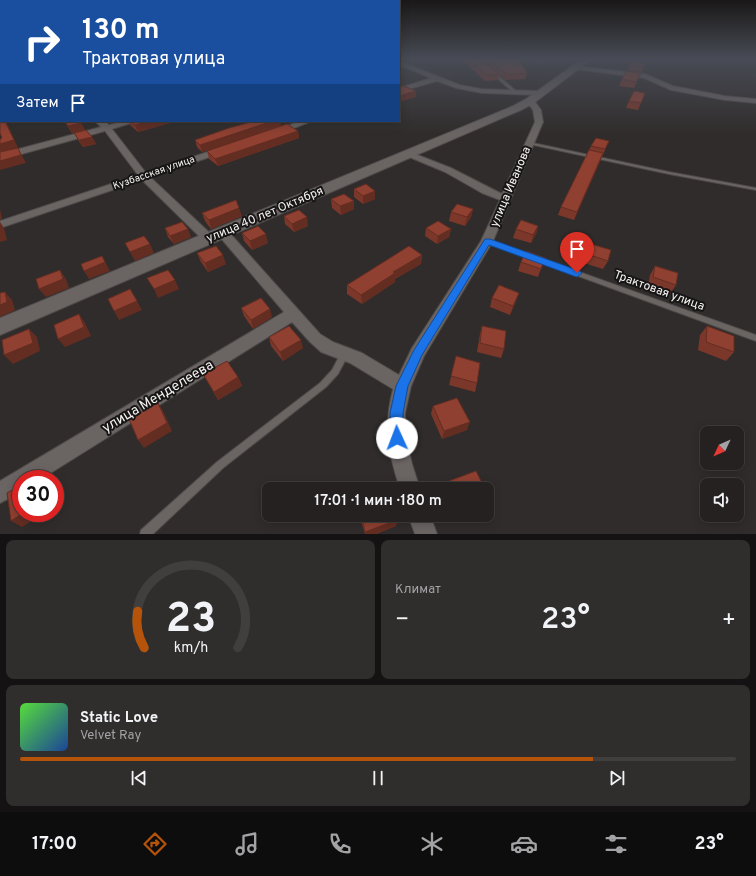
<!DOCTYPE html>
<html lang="ru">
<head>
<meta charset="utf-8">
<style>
  :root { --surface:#242120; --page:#302e2d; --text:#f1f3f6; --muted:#a3a3a5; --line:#413e3e; --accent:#b45309 }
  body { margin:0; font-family:Overpass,sans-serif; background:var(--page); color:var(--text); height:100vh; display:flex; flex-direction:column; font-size:15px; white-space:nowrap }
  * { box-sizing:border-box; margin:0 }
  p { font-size:13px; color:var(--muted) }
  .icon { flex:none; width:22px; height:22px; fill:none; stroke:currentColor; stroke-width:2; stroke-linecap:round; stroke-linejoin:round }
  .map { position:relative; height:534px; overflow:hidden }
  .side { display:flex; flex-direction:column; gap:6px; padding:6px; background:#141212; flex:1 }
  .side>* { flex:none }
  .hud { position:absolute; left:0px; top:0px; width:400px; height:122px; box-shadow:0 2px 10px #0003,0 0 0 1px var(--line); background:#1a4fa0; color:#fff; overflow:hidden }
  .needle { width:26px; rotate:226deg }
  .fabs { position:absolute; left:700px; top:426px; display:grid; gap:8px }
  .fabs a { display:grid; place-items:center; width:44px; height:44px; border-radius:8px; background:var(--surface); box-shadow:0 2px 10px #0003,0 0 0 1px var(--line); font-size:20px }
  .speed { position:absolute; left:12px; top:470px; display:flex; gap:8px; font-size:20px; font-weight:700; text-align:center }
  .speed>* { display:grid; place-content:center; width:52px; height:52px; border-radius:50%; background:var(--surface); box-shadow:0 2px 10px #0003,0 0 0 1px var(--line); line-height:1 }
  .speed .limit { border:6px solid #d22; background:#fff; color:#111 }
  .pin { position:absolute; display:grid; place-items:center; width:34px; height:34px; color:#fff; margin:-41px -17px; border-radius:50% 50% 50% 0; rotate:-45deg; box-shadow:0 0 4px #0007 }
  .pin .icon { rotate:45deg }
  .me { position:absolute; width:44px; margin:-22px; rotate:358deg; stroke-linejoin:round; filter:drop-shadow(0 0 3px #0008) }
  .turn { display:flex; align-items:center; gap:14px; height:84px; padding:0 16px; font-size:18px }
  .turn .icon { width:52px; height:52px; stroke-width:2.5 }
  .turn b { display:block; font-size:28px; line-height:34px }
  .then { display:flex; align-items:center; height:38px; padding:0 16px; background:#0003; gap:8px; font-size:15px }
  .big { font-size:30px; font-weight:600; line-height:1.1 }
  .side .widget { flex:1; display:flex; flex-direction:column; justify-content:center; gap:6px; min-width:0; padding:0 14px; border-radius:8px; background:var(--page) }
  .side .dial { align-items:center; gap:0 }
  .dial svg { height:104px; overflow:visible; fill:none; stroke:var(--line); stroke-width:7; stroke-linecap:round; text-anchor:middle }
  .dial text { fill:var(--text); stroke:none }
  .song { display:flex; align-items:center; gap:12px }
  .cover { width:48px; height:48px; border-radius:6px; background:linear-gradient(135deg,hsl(110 70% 55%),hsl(220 70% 35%)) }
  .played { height:4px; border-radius:2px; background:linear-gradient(90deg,var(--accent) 80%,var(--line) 80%) }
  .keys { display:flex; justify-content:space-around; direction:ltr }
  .heat { display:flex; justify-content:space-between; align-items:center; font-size:22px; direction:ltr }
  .side .tiles { flex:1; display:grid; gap:6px; grid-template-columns:1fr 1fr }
  .widget:last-child { grid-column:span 2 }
  .trip { position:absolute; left:262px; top:482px; width:232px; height:40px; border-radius:8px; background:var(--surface); box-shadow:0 2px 10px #0003,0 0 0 1px var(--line); font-weight:600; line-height:40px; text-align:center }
  .menu { display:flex; height:64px; justify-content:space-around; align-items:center; background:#0e0d0d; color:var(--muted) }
  .menu .icon { width:28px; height:28px }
  .menu .active { color:var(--accent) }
  .menu b { font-size:18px; color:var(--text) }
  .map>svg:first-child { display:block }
</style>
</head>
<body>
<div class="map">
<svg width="756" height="534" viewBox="0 0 756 534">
  <rect width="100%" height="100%" fill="#302c2b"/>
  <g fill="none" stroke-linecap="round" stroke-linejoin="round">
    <g stroke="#4d4a49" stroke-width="2">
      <path id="lane" d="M552,59H565L541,62L540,61Z
        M756,59V61L753,59Z
        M491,71H493L516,91V93H514L491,73Z
        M528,142L669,172L756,188V190L669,174L529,144L527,143Z
        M487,239L756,335V341L485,242L484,241Z
        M344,352L347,353L348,355L347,357L338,374L326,387L223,468L153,534H140L141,530L217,462L320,383L332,370L341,353Z"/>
    </g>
    <g stroke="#4d4a49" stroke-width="2">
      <path id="street" d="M533,59L544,61L541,63Z
        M399,61L460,85L482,89L539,91L542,93L539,95L482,93L456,88L437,81L399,92V88L431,78L399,65Z
        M576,66L645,74L673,86L725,96L756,99V103L725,100L671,90L644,78L574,69L573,68Z
        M0,82H1V86H0Z
        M527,99H533L541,110L543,122L493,241L424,356L411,386L405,413L406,438L412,464L420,489H400C388,451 383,429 393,389L350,363L321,352L310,342L292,322L41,479H21V492L0,503V481L284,312L219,236L217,233L219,230H227L320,334L333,342L362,353L399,375L412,348L481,241L500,200L482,193L445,172L402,154L404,152H410L451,168L502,194L535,122L533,110L526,101Z
        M95,121H104L109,125L125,121H138L112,129L146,173L222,147H228V151L150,177L213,236L215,239L213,242H205L142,180L0,228V221L138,175L105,131L0,160V154L101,127Z
        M300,121H312L279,134H273L272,132Z
        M408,515H430L437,534H415Z"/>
    </g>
    <g stroke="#4d4a49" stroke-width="2">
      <path id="secondary" d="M582,59H592L534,103L521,110L0,335V318L513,106L526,99Z"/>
    </g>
    <use href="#lane" fill="#6a6463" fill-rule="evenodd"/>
    <use href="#street" fill="#6a6463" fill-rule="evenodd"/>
    <use href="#secondary" fill="#6a6463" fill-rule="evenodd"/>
  </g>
  <path fill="#7b372a" d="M461,59H481L499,74L498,80L485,81Z
    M482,59H518L527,73L525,79L505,80Z
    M645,64L642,72L628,70L630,65Z
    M641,73L634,88L619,86L622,79Z
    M645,93L638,110L626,108L629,101Z
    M64,121H80L85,130L72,133Z
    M129,121H177L138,132L130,125Z
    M281,126L202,152L197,147L195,140Z
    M298,131L299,138L218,166L209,159L207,151Z
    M74,133L92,137L96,144L83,147L78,140Z
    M591,146L606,148L574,220L558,215L561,207Z
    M354,189L375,191V199L363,204L354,197Z
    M331,199L354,201V209L341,215L332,208Z
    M473,209L471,217L465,226L449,221L451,212Z
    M202,213L242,216L211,229L205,221Z
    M284,216L308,226L294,232L285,224Z
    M538,226L536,234L531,243L513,238L516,229Z
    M165,228L191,237L174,244L168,237Z
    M426,228L451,229L449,237L437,244L425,236Z
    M242,233L268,243L252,250L244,241Z
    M591,244L608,261L603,269L584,263Z
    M197,253L226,264L208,272L201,262Z
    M422,255L421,264L395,279V282L362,304L347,294V285Z
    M545,258L538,277L518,271L521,262Z
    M655,266L676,285L670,294L648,286L650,275Z
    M492,298L516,301L510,315L490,307Z
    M241,308L272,317L253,329L244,316Z
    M482,326L504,349L501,358L477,352L480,334Z
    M707,326L734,352L726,361L698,350L700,335Z
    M269,337L303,348L283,361L271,346Z
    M456,356L477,383L475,392L449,385Z
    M203,374L238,377L242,386L218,400Z
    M433,406L467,430L442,439L431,414Z
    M449,481L485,489H447V488Z
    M359,515H395L397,520L396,526L376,534H365Z
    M458,515H473L460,520Z"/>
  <path fill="#642d22" d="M416,91V97L399,102V96Z
    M5,121H6L18,148L0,153V144L14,140Z
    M150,121H177L138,132L135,125Z
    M273,121H280L281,126L202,152L200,145Z
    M81,123L85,130L72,133L68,126Z
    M298,131L299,138L218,166L215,159Z
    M92,137L96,144L83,147L79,140Z
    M18,148L26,163L0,170V161Z
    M603,153L600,161L574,220L577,212Z
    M375,191V199L363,204V196Z
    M354,201V209L341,215L340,206Z
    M239,208L242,216L211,229L209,220Z
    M0,209L2,219L0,220Z
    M473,209L471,217L465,226L467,217Z
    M307,217L308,226L294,232L292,224Z
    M0,222L4,228L7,240L0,242Z
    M538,226L536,234L531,243L533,235Z
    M188,229L191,237L174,244L170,236Z
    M451,229L449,237L437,244L438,236Z
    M266,234L268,243L252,250L250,241Z
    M150,244L154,253L135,261L130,252Z
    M223,255L226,264L208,272L205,263Z
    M422,255L421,264L395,279V282L362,304L361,295L393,272Z
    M102,256L110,271L89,279L84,271Z
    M60,270L66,279L69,288L46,297L39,289Z
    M175,280L179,289L158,298L154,289Z
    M130,289L142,310L119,320L114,311Z
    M5,292L12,300L15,310L0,317V305Z
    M519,293L516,301L510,315L513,306Z
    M270,309L272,317L253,329L251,320Z
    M79,314L85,323L91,336L65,347L58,339Z
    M29,329L37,337L40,351L13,364L4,355Z
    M301,340L303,348L283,361L280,352Z
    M238,377L242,386L218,400L214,392Z
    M158,403L163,411L172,431L144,448L138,440Z
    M470,422L467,430L442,439L444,431Z
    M43,472L52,479H45Z
    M55,489L59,505L55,507Z
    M492,502L488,509H487V504Z
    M23,513H45L22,527L11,521Z
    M462,515H473L460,520Z
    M397,520L396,526L376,534H365V532Z"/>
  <path fill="#8f4031" stroke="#642d22" d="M468,59H481L499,74L486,75Z
    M489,59H518L527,73L507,74Z
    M632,61L645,64L644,66L630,65Z
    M626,71L641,73L636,82L622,79Z
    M404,86L416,91L399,96V87Z
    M634,91L645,93L641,103L629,101Z
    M0,111L1,113V121H5L14,140L0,144V139L2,138L0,133Z
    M65,121H80L81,123L68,126Z
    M131,121H150L135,125Z
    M255,121H273L200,145L195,140L229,128Z
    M287,124L298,131L215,159L207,151Z
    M86,130L92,137L79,140L74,133Z
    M596,138L609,141L605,149L591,146Z
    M18,148L21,155L0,161V152Z
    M589,150L603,153L577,212L561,207Z
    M366,184L375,191L363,196L354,189Z
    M344,194L354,201L340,206L331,199Z
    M236,200L239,208L209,220L202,213Z
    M457,204L473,209L467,217L451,212Z
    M299,210L307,217L292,224L284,216Z
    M521,220L538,226L533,235L516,229Z
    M438,221L451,229L438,236L426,228Z
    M182,222L188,229L170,236L165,228Z
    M258,226L266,234L250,241L242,233Z
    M144,236L150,244L130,252L125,243Z
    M591,244L611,250L608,261L587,254Z
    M216,246L223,255L205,263L197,253Z
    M409,246L422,255L393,272L395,273L361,295L347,285Z
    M526,251L545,258L541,269L521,262Z
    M102,256L105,262L84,271L81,264Z
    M655,266L678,273L676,285L653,277Z
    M60,270L63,279L39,289L36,279Z
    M168,270L175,280L154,289L147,278Z
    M499,285L519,293L513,306L492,298Z
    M130,289L137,301L114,311L108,299Z
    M5,292L7,302L0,305V293Z
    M261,298L270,309L251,320L241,308Z
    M79,314L84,327L58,339L54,325Z
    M289,326L301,340L280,352L269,337Z
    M482,326L506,331L504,349L480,343Z
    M707,326L734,336V352L706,342Z
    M29,329L33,343L4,355L2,340Z
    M456,356L480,363L477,383L451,376Z
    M227,361L238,377L214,392L203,374Z
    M457,398L470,422L444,431L433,406Z
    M158,403L167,423L138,440L129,419Z
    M476,471L485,489H452L449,481Z
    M43,472L45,479H31Z
    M21,485V513H23L11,521L7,493Z
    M386,487V489H379Z
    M487,492L492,502L487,504Z
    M361,515H395L397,520L365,532Z"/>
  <linearGradient id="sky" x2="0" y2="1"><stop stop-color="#1a1818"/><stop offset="0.44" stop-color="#484b55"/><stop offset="1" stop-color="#484b55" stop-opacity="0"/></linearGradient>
  <rect width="756" height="134" fill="url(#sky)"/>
  <path fill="#1a73e8" stroke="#114b97" d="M485,239H490L580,271L582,273L577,277L574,276L489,245L422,355L408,386L403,413L404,438L402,443L397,445L393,443L391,438L390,413L396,386L414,350Z"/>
  <g text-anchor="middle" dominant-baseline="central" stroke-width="4" stroke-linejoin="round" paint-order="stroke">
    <g font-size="10" fill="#f6f3f2" stroke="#171515">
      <text transform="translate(154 173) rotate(-19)">Кузбасская улица</text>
    </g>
    <g font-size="12" fill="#f6f3f2" stroke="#171515">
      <text transform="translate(511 187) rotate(-67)">улица Иванова</text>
      <text transform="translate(265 215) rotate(-23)">улица 40 лет Октября</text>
      <text transform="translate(659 291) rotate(20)">Трактовая улица</text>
    </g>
    <g font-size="14" fill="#f6f3f2" stroke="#171515">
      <text transform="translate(158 397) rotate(-31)">улица Менделеева</text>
    </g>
  </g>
</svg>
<div class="fabs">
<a><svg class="needle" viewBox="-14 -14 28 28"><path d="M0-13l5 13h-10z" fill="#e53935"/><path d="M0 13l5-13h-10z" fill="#a3a3a5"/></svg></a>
<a><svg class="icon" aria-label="sound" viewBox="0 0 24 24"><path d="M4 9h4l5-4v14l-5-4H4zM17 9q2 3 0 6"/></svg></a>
</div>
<div class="speed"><div class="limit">30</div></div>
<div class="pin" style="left:577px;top:273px;background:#d93025"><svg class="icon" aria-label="arrive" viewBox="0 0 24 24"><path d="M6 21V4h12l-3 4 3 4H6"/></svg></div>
<svg class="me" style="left:397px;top:438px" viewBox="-20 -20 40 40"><circle r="19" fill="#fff"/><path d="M0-13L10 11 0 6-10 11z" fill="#1a73e8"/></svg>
<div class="trip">17:01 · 1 мин · 180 m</div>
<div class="hud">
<div class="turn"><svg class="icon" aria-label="right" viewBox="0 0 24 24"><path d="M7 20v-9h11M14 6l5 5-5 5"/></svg><div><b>130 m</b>Трактовая улица</div></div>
<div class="then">Затем<svg class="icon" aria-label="arrive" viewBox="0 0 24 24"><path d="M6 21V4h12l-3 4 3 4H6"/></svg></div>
</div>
</div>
<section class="side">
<div class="tiles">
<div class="widget dial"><svg viewBox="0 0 100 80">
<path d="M14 69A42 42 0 1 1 86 69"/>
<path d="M14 69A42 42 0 0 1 9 41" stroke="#b45309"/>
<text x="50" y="56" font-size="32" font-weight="700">23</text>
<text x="50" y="72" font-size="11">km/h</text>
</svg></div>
<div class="widget"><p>Климат</p>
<div class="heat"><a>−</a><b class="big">23°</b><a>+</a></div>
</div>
<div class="widget">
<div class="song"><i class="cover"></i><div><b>Static Love</b><p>Velvet Ray</p></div></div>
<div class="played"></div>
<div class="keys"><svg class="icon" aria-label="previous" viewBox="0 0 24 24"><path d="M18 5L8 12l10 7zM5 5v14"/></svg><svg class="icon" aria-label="pause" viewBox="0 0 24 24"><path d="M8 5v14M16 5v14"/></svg><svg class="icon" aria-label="next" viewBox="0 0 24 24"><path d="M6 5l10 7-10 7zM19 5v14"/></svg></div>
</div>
</div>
</section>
<nav class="menu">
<b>17:00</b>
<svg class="icon active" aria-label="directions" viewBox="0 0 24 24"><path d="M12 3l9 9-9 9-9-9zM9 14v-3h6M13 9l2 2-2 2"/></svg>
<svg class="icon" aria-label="music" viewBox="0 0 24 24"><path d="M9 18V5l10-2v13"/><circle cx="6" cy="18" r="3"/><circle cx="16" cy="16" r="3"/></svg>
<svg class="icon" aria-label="phone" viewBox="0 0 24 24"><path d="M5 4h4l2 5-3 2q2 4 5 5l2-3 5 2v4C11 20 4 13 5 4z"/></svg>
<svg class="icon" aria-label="climate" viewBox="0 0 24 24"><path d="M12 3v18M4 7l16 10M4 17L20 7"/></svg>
<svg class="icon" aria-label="car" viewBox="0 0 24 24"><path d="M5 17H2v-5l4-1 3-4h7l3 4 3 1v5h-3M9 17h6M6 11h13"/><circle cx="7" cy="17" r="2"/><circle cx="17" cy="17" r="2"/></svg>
<svg class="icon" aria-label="filters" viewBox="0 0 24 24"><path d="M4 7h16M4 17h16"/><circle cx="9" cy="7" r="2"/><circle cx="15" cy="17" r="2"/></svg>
<b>23°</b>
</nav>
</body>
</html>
